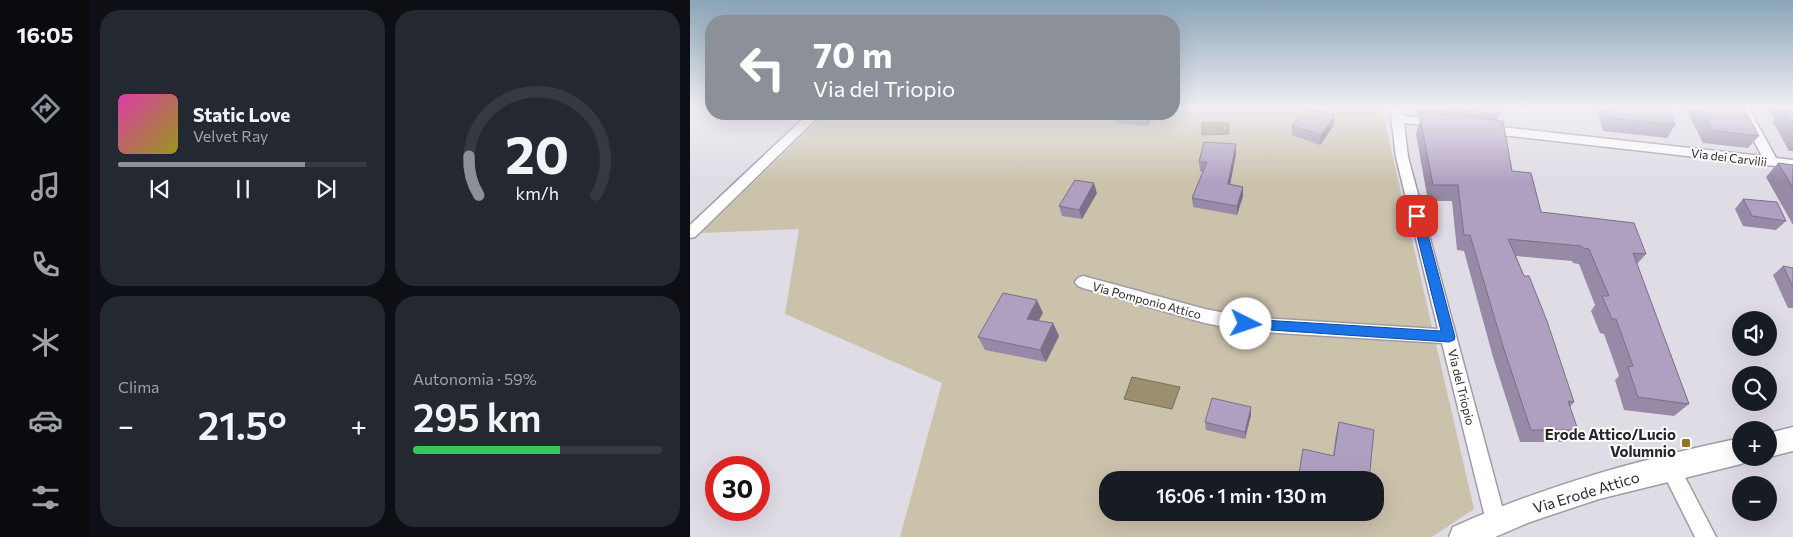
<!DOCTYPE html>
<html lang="it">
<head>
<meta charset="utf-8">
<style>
  :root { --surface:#171b24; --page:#242831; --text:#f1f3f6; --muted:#9ea1a6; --line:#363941; --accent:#8c9099 }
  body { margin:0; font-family:Commissioner,sans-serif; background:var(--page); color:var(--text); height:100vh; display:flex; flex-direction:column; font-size:19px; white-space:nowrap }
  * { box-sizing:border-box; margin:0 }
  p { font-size:16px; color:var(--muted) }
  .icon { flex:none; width:28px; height:28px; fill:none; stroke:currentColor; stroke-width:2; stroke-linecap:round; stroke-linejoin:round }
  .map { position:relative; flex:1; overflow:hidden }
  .side { display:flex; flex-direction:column; gap:10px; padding:10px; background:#0d0f14; width:600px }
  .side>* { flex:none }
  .guide { position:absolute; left:15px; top:15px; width:475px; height:105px; border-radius:20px; box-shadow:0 5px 20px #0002; background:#8c9099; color:#fff; overflow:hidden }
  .buttons { position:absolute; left:1042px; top:311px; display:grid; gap:10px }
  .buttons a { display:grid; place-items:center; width:45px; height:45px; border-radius:50%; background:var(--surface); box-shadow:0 5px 20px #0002; font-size:25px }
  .speed { position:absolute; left:15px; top:456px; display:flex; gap:10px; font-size:25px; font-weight:700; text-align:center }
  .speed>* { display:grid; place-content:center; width:65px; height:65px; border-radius:50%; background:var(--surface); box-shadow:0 5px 20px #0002; line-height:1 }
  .speed .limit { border:8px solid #d22; background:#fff; color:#111 }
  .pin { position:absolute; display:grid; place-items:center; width:42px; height:42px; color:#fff; margin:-21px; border-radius:10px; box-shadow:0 2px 8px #0006 }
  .me { position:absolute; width:55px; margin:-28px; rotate:94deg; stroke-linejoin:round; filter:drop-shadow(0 0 4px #0008) }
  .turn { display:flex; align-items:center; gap:18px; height:105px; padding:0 25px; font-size:22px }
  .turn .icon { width:65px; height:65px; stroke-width:2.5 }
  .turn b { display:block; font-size:35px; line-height:42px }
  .big { font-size:38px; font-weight:600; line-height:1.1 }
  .side .widget { flex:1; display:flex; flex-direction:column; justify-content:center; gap:8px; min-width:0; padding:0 18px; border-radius:20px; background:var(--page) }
  .side .dial { align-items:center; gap:0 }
  .dial svg { height:130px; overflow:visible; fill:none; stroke:var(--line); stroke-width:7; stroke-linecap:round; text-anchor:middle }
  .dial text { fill:var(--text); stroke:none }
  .song { display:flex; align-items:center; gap:15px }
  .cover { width:60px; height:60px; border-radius:8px; background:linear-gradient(135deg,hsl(320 70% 55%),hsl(60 70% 35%)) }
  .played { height:5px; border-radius:2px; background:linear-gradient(90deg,var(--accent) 75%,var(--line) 75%) }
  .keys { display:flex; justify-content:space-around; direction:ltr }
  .heat { display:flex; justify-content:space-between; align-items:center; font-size:28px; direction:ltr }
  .charge { height:8px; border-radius:4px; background:linear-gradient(90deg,#34c759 59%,var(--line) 0) }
  .side .tiles { flex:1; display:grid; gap:10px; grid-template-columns:repeat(2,1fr) }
  .trip { position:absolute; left:409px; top:471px; width:285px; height:50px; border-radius:20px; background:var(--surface); box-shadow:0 5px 20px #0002; font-weight:600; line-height:50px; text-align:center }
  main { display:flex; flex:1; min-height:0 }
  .tab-bar { display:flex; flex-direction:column; width:90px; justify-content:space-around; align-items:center; background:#090b0e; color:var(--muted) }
  .tab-bar .icon { width:35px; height:35px }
  .tab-bar .active { color:var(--accent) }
  .tab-bar b { font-size:22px; color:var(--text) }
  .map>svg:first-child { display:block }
</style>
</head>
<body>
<main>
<nav class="tab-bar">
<b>16:05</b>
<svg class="icon active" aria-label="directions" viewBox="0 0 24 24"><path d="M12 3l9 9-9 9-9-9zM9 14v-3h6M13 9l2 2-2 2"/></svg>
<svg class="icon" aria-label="music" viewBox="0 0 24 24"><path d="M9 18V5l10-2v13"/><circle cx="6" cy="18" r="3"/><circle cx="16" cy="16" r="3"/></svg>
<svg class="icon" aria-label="phone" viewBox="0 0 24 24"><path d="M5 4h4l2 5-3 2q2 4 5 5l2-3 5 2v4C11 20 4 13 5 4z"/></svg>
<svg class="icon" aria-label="climate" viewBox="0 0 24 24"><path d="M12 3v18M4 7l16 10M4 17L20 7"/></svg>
<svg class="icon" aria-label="car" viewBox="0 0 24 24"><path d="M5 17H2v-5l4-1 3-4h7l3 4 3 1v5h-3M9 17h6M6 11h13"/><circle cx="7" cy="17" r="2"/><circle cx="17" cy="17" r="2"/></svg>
<svg class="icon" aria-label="filters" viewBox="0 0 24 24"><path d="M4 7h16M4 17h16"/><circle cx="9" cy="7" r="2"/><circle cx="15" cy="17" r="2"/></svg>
</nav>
<section class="side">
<div class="tiles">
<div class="widget">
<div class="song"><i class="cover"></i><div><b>Static Love</b><p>Velvet Ray</p></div></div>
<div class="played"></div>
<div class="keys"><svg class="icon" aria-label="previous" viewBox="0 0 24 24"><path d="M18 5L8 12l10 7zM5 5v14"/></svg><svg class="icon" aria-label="pause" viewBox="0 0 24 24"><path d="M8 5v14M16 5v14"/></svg><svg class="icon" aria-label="next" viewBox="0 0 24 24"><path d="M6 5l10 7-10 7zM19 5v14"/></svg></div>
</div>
<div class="widget dial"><svg viewBox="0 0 100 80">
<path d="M14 69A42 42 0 1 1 86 69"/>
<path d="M14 69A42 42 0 0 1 8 45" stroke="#8c9099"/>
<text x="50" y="56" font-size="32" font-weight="700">20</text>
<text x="50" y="72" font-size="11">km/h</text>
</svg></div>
<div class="widget"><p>Clima</p>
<div class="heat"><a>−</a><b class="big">21.5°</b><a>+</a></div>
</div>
<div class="widget"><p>Autonomia · 59%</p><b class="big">295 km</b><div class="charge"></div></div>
</div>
</section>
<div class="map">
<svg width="1103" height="537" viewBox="0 0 1103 537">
  <rect width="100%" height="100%" fill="#e0dce6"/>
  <path fill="#cbc2ac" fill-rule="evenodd" d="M484,107H693V114L784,509L742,537H210L252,383L95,314L109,229L11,233L135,114H484ZM418,480H685V512H418Z"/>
  <path fill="#9b8f6d" stroke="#797059" d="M512,123H539V134L512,135Z
    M442,377L490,387L482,409L434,399Z"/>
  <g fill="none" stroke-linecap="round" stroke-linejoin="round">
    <g stroke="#a09ba5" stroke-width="3">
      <path id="street" d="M700,107H712L713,116L749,119L755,123L749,127L714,123L718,157L816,521L813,528L806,531L799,528L796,521L752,343L556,331L515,323L393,288L388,286L385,282L388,278L393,276L515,309L556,317L748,329L706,157Z
        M1046,107H1058L1086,158L1103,160V168L794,133L788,129L794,125L1072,156Z
        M118,114H131L5,237L0,238V225Z
        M979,458L986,460L1026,537H1005L970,467L972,460Z"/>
    </g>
    <g stroke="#a09ba5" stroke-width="3">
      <path id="secondary" d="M1103,427V451L1079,457V433Z
        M1051,438V458H1061L1060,460L1051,464L909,499L840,522L805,537H759L763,527C856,485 951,459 1051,438Z"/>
    </g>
    <use href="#street" fill="#fff" fill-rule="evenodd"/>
    <use href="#secondary" fill="#fff" fill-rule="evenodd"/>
  </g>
  <path fill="#968aa6" d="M726,107H810L811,111L807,120L822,171L851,212L956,254L947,264L999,404L984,416L934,410L925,380L929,376L914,334L910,333L901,311L905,305L889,264L883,263L882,261L826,256L884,402L880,407L888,430L876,442H830L803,357L774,251L767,250L762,201H738L726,134L731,116H727Z
    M906,107H979L985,125L977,138L913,131Z
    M995,107H1053L1069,136L1058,148L1013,143Z
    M1077,107H1103V151H1099L1083,122L1085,119Z
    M425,114H463L458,126L427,123Z
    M645,115L644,125L630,145L602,135V126Z
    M546,154L540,185L553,187V196L547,215L503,207L502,198L513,172L510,171L509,162Z
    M1088,163L1103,165V225L1076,177Z
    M407,193L392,219L372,216L369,206Z
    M1053,199L1096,221L1086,230L1053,226L1045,209Z
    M1093,266L1103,268V308H1098L1083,275Z
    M353,313L348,321L363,323L369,336L356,362L295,350L288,337Z
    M561,407V415L555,439L516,430L515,422Z
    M649,422L679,480L643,455L646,434Z"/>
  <path fill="#7a7087" d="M457,114H463L458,126L456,116Z
    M645,115L644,125L630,145L631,135Z
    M546,144V154L538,194V184Z
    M404,183L407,193L392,219L389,210Z
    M553,187V196L547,215V206Z
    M347,300L353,313L343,331L337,319Z
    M363,323L369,336L356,362L350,350Z
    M561,407V415L555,439V432Z"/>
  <path fill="#afa0c1" stroke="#7a7087" d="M617,107L645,115L631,135L602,126Z
    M737,107H810L811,111L807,110L808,115Z
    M917,107H979L985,125L920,118Z
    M1010,107H1053L1069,136L1022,130Z
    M1097,107H1103V123L1094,108L1098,109Z
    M732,112L813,121L822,171L841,173L851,212L944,223L956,254L943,253L999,404L948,397L938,367L943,366L926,319H922L912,296H919L899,249L893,248L891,246L818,239L834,276H839L857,321L884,402L878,401L888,430H841L812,343L780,235H774L768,185H743L730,118H732Z
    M431,114H457L456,116Z
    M514,142L546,144L538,184L553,187L547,206L502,198L517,162H509Z
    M1088,163L1103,165V188Z
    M385,180L404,183L389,210L369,206Z
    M1053,199L1087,202L1096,221L1062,216Z
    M1093,266L1103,268V287Z
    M313,293L347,300L337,319L363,323L350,350L288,337Z
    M522,398L561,407L555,432L515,422Z
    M649,422L684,430L679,480H608L613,449L644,456Z"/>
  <linearGradient id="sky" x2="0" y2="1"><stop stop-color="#89a5b7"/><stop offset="0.59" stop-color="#f1eff4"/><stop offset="1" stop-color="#f1eff4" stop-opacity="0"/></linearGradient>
  <rect width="1103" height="182" fill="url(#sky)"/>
  <path fill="#1a73e8" stroke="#114b97" d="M727,212L733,216L765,337L764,340L759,342L551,328L550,324L551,320L556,319L751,331L722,216Z"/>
  <rect fill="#93761d" stroke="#fff" stroke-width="2" x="991" y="438" width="10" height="10" rx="2.5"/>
  <g text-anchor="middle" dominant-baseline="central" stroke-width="4" stroke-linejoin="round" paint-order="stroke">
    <g font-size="12" fill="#29272b" stroke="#fff">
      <text transform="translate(1039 157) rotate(7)">Via dei Carvilii</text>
      <text transform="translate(457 300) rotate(15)">Via Pomponio Attico</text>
      <text transform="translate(772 387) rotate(76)">Via del Triopio</text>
    </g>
    <g font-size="15" font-weight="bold" fill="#29272b" stroke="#fff" text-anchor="end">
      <text x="986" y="434">Erode Attico/Lucio<tspan x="986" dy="17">Volumnio</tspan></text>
    </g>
    <g font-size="15" fill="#29272b" stroke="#fff">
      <text transform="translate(896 492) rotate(-17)">Via Erode Attico</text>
    </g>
  </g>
</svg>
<div class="buttons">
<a><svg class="icon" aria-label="sound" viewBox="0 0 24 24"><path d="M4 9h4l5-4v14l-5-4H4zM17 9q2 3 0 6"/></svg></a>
<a><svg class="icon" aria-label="search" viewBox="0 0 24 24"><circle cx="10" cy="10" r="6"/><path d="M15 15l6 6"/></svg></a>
<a>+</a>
<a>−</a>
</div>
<div class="speed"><div class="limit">30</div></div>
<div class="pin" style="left:727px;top:216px;background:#d93025"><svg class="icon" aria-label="arrive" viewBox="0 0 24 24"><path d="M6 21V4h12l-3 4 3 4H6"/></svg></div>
<svg class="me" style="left:556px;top:324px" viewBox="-20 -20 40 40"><circle r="19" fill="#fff"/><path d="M0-13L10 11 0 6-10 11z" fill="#1a73e8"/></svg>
<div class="trip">16:06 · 1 min · 130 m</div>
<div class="guide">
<div class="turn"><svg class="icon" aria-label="left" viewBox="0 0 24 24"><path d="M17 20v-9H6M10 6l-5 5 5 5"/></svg><div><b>70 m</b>Via del Triopio</div></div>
</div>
</div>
</main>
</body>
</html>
